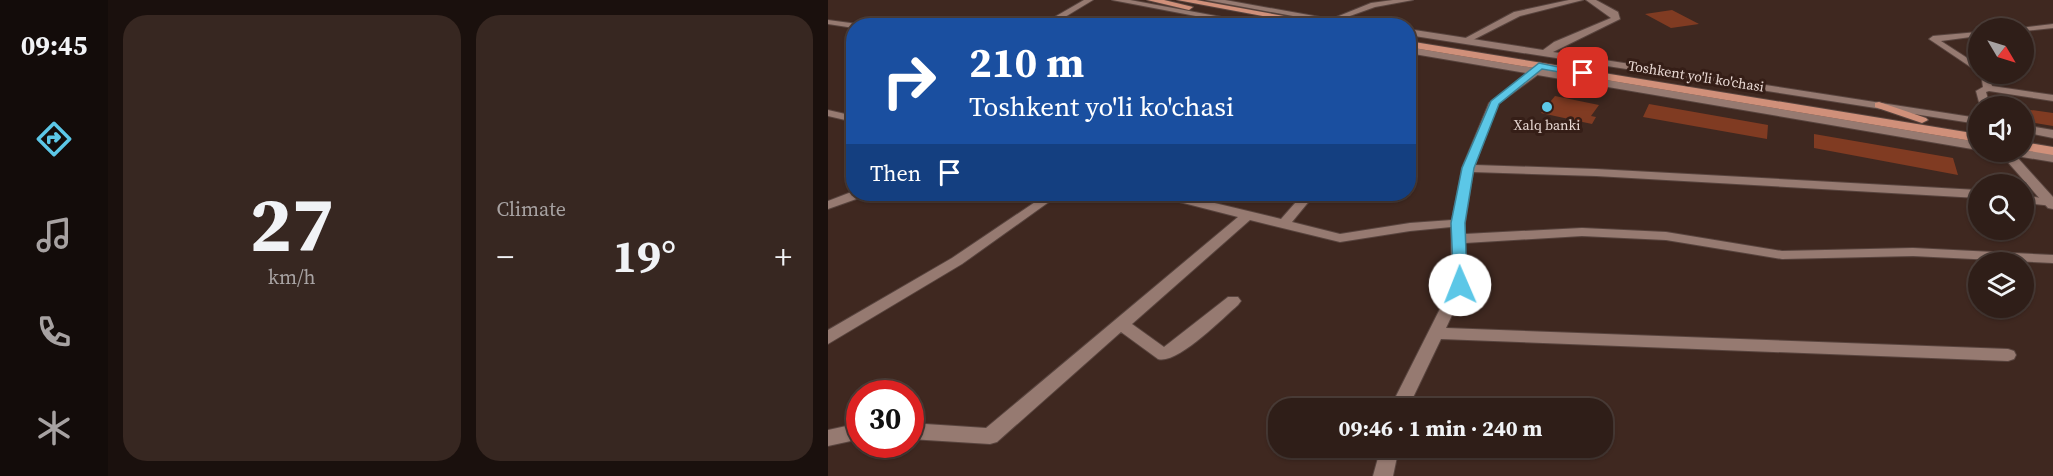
<!DOCTYPE html>
<html lang="en">
<head>
<meta charset="utf-8">
<style>
  :root { --surface:#2f1e18; --page:#372721; --text:#f1f3f6; --muted:#a7a2a2; --line:#4a3c37; --accent:#5cc7e7 }
  body { margin:0; font-family:"Source Serif 4",serif; background:var(--page); color:var(--text); height:100vh; display:flex; flex-direction:column; font-size:22px; white-space:nowrap }
  * { box-sizing:border-box; margin:0 }
  p { font-size:20px; color:var(--muted) }
  .icon { flex:none; width:33px; height:33px; fill:none; stroke:currentColor; stroke-width:2; stroke-linecap:round; stroke-linejoin:round }
  .map { position:relative; flex:1; overflow:hidden }
  .drawer { display:flex; flex-direction:column; gap:15px; padding:15px; background:#1a100d; width:720px }
  .drawer>* { flex:none }
  .guide { position:absolute; left:18px; top:18px; width:570px; height:183px; border-radius:24px; box-shadow:0 2px 4px #0004,0 0 0 2px var(--line); background:#1a4fa0; color:#fff; overflow:hidden }
  .needle { width:39px; rotate:128deg }
  .fabs { position:absolute; left:1140px; top:18px; display:grid; gap:12px }
  .fabs a { display:grid; place-items:center; width:66px; height:66px; border-radius:50%; background:var(--surface); box-shadow:0 2px 4px #0004,0 0 0 2px var(--line); font-size:30px }
  .speed { position:absolute; left:18px; top:380px; display:flex; gap:12px; font-size:30px; font-weight:700; text-align:center }
  .speed>* { display:grid; place-content:center; width:78px; height:78px; border-radius:50%; background:var(--surface); box-shadow:0 2px 4px #0004,0 0 0 2px var(--line); line-height:1 }
  .speed .limit { border:9px solid #d22; background:#fff; color:#111 }
  .pin { position:absolute; display:grid; place-items:center; width:51px; height:51px; color:#fff; margin:-26px; border-radius:12px; box-shadow:0 3px 9px #0006 }
  .me { position:absolute; width:66px; margin:-33px; rotate:359deg; stroke-linejoin:round; filter:drop-shadow(0 0 4px #0008) }
  .turn { display:flex; align-items:center; gap:21px; height:126px; padding:0 24px; font-size:27px }
  .turn .icon { width:78px; height:78px; stroke-width:2.5 }
  .turn b { display:block; font-size:42px; line-height:51px }
  .then { display:flex; align-items:center; height:57px; padding:0 24px; background:#0003; gap:12px; font-size:22px }
  .big { font-size:45px; font-weight:700; line-height:1.1 }
  .drawer .card { flex:1; display:flex; flex-direction:column; justify-content:center; gap:9px; min-width:0; padding:0 21px; border-radius:24px; background:var(--page) }
  .drawer .dial { align-items:center; gap:0 }
  .dial b { font-size:78px; line-height:1 }
  .heat { display:flex; justify-content:space-between; align-items:center; font-size:33px; direction:ltr }
  .drawer .tiles { flex:1; display:grid; gap:15px; grid-template-columns:repeat(2,1fr) }
  .trip { position:absolute; left:440px; top:398px; width:345px; height:60px; border-radius:24px; background:var(--surface); box-shadow:0 2px 4px #0004,0 0 0 2px var(--line); font-weight:700; line-height:60px; text-align:center }
  main { display:flex; flex:1; min-height:0 }
  .menu { display:flex; flex-direction:column; width:108px; justify-content:space-around; align-items:center; background:#130c0a; color:var(--muted) }
  .menu .icon { width:42px; height:42px }
  .menu .on { color:var(--accent) }
  .menu b { font-size:27px; color:var(--text) }
  .map>svg:first-child { display:block }
</style>
</head>
<body>
<main>
<nav class="menu">
<b>09:45</b>
<svg class="icon on" aria-label="directions" viewBox="0 0 24 24"><path d="M12 3l9 9-9 9-9-9zM9 14v-3h6M13 9l2 2-2 2"/></svg>
<svg class="icon" aria-label="music" viewBox="0 0 24 24"><path d="M9 18V5l10-2v13"/><circle cx="6" cy="18" r="3"/><circle cx="16" cy="16" r="3"/></svg>
<svg class="icon" aria-label="phone" viewBox="0 0 24 24"><path d="M5 4h4l2 5-3 2q2 4 5 5l2-3 5 2v4C11 20 4 13 5 4z"/></svg>
<svg class="icon" aria-label="climate" viewBox="0 0 24 24"><path d="M12 3v18M4 7l16 10M4 17L20 7"/></svg>
</nav>
<section class="drawer">
<div class="tiles">
<div class="card dial"><b>27</b><p>km/h</p></div>
<div class="card"><p>Climate</p>
<div class="heat"><a>−</a><b class="big">19°</b><a>+</a></div>
</div>
</div>
</section>
<div class="map">
<svg width="1225" height="476" viewBox="0 0 1225 476">
  <rect width="100%" height="100%" fill="#3f2820"/>
  <path fill="#803b22" d="M844,10L871,24L843,28L817,14Z
    M727,96L771,105L763,116L768,117L764,124L713,113Z
    M821,104L940,125L939,139L815,117Z
    M1196,109L1225,113V126L1196,121Z
    M986,134L1125,158L1130,175L986,148Z"/>
  <g fill="none" stroke-linecap="round" stroke-linejoin="round">
    <g stroke="#58443e" stroke-width="2">
      <path id="minor" d="M256,0H265L222,26H211Z
        M565,0H585L547,7L505,22L501,20L543,3Z
        M741,0H755L692,16L639,43L632,41L686,12Z
        M0,20L30,24L34,26H26V28L0,24Z
        M1225,24V28L1196,31V28H1192Z
        M1150,32V36L1113,41L1150,65V72L1101,39L1105,36Z
        M708,69L711,70V74L670,104L647,165L768,169L1150,190V198L768,176L645,172L637,223V234L754,228L838,232L954,251L1085,248L1225,255V263L1085,256L954,259L838,240L754,236L637,243L638,285L618,328L1180,349L1186,351L1188,355L1186,359L1180,361L613,339L580,408H562L624,285L623,227L582,231L512,242L422,220L304,324L336,347L400,297H410L413,301L410,305C395,318 349,365 330,359L293,332L169,442L162,444L82,439V423L158,428L410,217L332,197L330,194H349L453,219L475,194H487L464,222L512,234L582,223L624,220L634,168L661,103Z
        M1153,74H1161L1164,86L1225,95V101L1161,91L1158,92L1162,106H1152L1148,91L1155,87Z
        M0,110L26,116V122L0,116Z
        M26,191V194H36L34,197L0,209V201Z
        M219,194H232L134,264L0,344V330L124,258Z
        M1196,195L1225,200V206L1196,203Z
        M32,423V439L0,446V430Z
        M553,447H571L565,476H545Z"/>
    </g>
    <g stroke="#58443e" stroke-width="2">
      <path id="tertiary" d="M284,0H302L442,26H420Z
        M378,0H397L542,26H519Z
        M758,0H768L790,12L792,19L725,52L1150,118V124L580,35V29L715,50L726,42L783,18Z
        M580,47L1150,142V150L580,53Z
        M1196,125L1225,130V138L1196,132Z
        M1196,150L1225,154V162L1188,156L1225,197V209L1220,208L1171,152Z"/>
    </g>
    <g stroke="#58443e" stroke-width="2">
      <path id="primary" d="M319,0H336L365,7L361,10Z
        M349,0H368L511,26H488Z
        M580,41L1150,134V142L580,47Z
        M1051,102L1098,118L1100,120L1094,123L1047,107V103Z
        M1196,142L1225,147V155L1196,150Z"/>
    </g>
    <use href="#minor" fill="#967a71" fill-rule="evenodd"/>
    <use href="#tertiary" fill="#967a71" fill-rule="evenodd"/>
    <use href="#primary" fill="#d0907a" fill-rule="evenodd"/>
  </g>
  <path fill="#5cc7e7" stroke="#3c8196" stroke-width="1.5" d="M711,63L760,73L755,76L714,69L671,104L646,168L637,223L639,285L632,290L626,289L623,223L634,168L663,101Z"/>
  <circle fill="#5cc7e7" stroke="#351e17" stroke-width="2" cx="719" cy="107" r="6"/>
  <g text-anchor="middle" dominant-baseline="central" stroke-width="6" stroke-linejoin="round" paint-order="stroke">
    <g font-size="14" fill="#e8d8d3" stroke="#351e17">
      <text transform="translate(868 76) rotate(9)">Toshkent yo'li ko'chasi</text>
    </g>
    <g font-size="14" fill="#e8d8d3" stroke="#351e17">
      <text x="719" y="125">Xalq banki</text>
    </g>
  </g>
</svg>
<div class="fabs">
<a><svg class="needle" viewBox="-14 -14 28 28"><path d="M0-13l5 13h-10z" fill="#e53935"/><path d="M0 13l5-13h-10z" fill="#a7a2a2"/></svg></a>
<a><svg class="icon" aria-label="sound" viewBox="0 0 24 24"><path d="M4 9h4l5-4v14l-5-4H4zM17 9q2 3 0 6"/></svg></a>
<a><svg class="icon" aria-label="search" viewBox="0 0 24 24"><circle cx="10" cy="10" r="6"/><path d="M15 15l6 6"/></svg></a>
<a><svg class="icon" aria-label="layers" viewBox="0 0 24 24"><path d="M12 4l9 5-9 5-9-5zM3 14l9 5 9-5"/></svg></a>
</div>
<div class="speed"><div class="limit">30</div></div>
<div class="pin" style="left:755px;top:73px;background:#d93025"><svg class="icon" aria-label="arrive" viewBox="0 0 24 24"><path d="M6 21V4h12l-3 4 3 4H6"/></svg></div>
<svg class="me" style="left:632px;top:285px" viewBox="-20 -20 40 40"><circle r="19" fill="#fff"/><path d="M0-13L10 11 0 6-10 11z" fill="#5cc7e7"/></svg>
<div class="trip">09:46 · 1 min · 240 m</div>
<div class="guide">
<div class="turn"><svg class="icon" aria-label="right" viewBox="0 0 24 24"><path d="M7 20v-9h11M14 6l5 5-5 5"/></svg><div><b>210 m</b>Toshkent yo'li ko'chasi</div></div>
<div class="then">Then<svg class="icon" aria-label="arrive" viewBox="0 0 24 24"><path d="M6 21V4h12l-3 4 3 4H6"/></svg></div>
</div>
</div>
</main>
</body>
</html>
